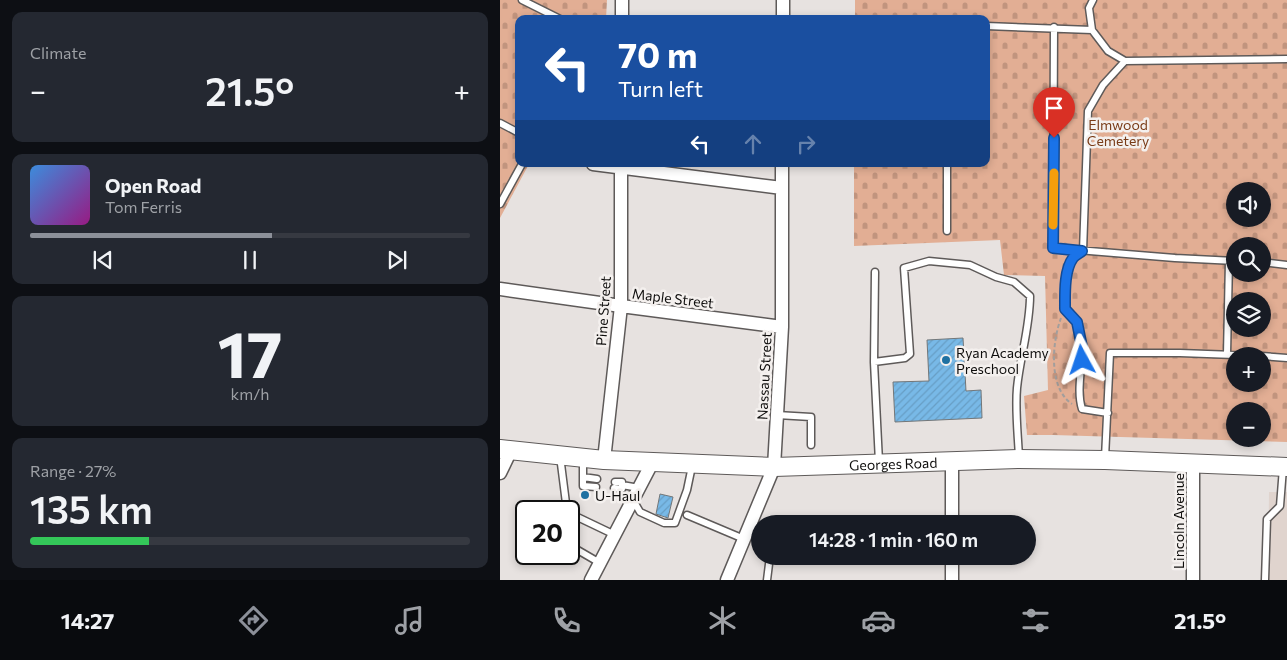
<!DOCTYPE html>
<html lang="en">
<head>
<meta charset="utf-8">
<style>
  :root { --surface:#171b24; --page:#242831; --text:#f1f3f6; --muted:#9ea1a6; --line:#363941; --accent:#8c9099 }
  body { margin:0; font-family:Commissioner,sans-serif; background:var(--page); color:var(--text); height:100vh; display:flex; flex-direction:column; font-size:19px; white-space:nowrap }
  * { box-sizing:border-box; margin:0 }
  p { font-size:16px; color:var(--muted) }
  .icon { flex:none; width:28px; height:28px; fill:none; stroke:currentColor; stroke-width:2; stroke-linecap:round; stroke-linejoin:round }
  .map { position:relative; flex:1; overflow:hidden }
  .sheet { display:flex; flex-direction:column; gap:12px; padding:12px; background:#0d0f14; width:500px }
  .sheet>* { flex:none }
  .hud { position:absolute; left:15px; top:15px; width:475px; height:152px; border-radius:10px; box-shadow:0 2px 8px #0003; background:#1a4fa0; color:#fff; overflow:hidden }
  .tools { position:absolute; left:726px; top:182px; display:grid; gap:10px }
  .tools a { display:grid; place-items:center; width:45px; height:45px; border-radius:50%; background:var(--surface); box-shadow:0 2px 8px #0003; font-size:25px }
  .speed { position:absolute; left:15px; top:500px; display:flex; gap:10px; font-size:25px; font-weight:700; text-align:center }
  .speed>* { display:grid; place-content:center; width:65px; height:65px; border-radius:50%; background:var(--surface); box-shadow:0 2px 8px #0003; line-height:1 }
  .speed .limit { border:2px solid #111; border-radius:8px; background:#fff; color:#111 }
  .pin { position:absolute; display:grid; place-items:center; width:42px; height:42px; color:#fff; margin:-51px -21px; border-radius:50% 50% 50% 0; rotate:-45deg; box-shadow:0 0 5px #0007 }
  .pin .icon { rotate:45deg }
  .me { position:absolute; width:55px; margin:-28px; rotate:355deg; stroke-linejoin:round; filter:drop-shadow(0 0 4px #0008) }
  .turn { display:flex; align-items:center; gap:18px; height:105px; padding:0 20px; font-size:22px }
  .turn .icon { width:65px; height:65px; stroke-width:2.5 }
  .turn b { display:block; font-size:35px; line-height:42px }
  .lanes { display:flex; align-items:center; height:48px; padding:0 20px; background:#0003; justify-content:center; gap:25px; direction:ltr }
  .lanes .off { opacity:.35 }
  .big { font-size:38px; font-weight:600; line-height:1.1 }
  .sheet .widget { flex:1; display:flex; flex-direction:column; justify-content:center; gap:8px; min-width:0; padding:0 18px; border-radius:10px; background:var(--page) }
  .sheet .dial { align-items:center; gap:0 }
  .dial b { font-size:65px; line-height:1 }
  .song { display:flex; align-items:center; gap:15px }
  .cover { width:60px; height:60px; border-radius:8px; background:linear-gradient(135deg,hsl(210 70% 55%),hsl(310 70% 35%)) }
  .played { height:5px; border-radius:2px; background:linear-gradient(90deg,var(--accent) 55%,var(--line) 55%) }
  .keys { display:flex; justify-content:space-around; direction:ltr }
  .heat { display:flex; justify-content:space-between; align-items:center; font-size:28px; direction:ltr }
  .charge { height:8px; border-radius:4px; background:linear-gradient(90deg,#34c759 27%,var(--line) 0) }
  .trip { position:absolute; left:251px; top:515px; width:285px; height:50px; border-radius:25px; background:var(--surface); box-shadow:0 2px 8px #0003; font-weight:600; line-height:50px; text-align:center }
  .tab-bar { display:flex; height:80px; justify-content:space-around; align-items:center; background:#090b0e; color:var(--muted) }
  .tab-bar .icon { width:35px; height:35px }
  .tab-bar .on { color:var(--accent) }
  .tab-bar b { font-size:22px; color:var(--text) }
  main { display:flex; flex:1; min-height:0 }
  .map>svg:first-child { display:block }
</style>
</head>
<body>
<main>
<section class="sheet">
<div class="widget"><p>Climate</p>
<div class="heat"><a>−</a><b class="big">21.5°</b><a>+</a></div>
</div>
<div class="widget">
<div class="song"><i class="cover"></i><div><b>Open Road</b><p>Tom Ferris</p></div></div>
<div class="played"></div>
<div class="keys"><svg class="icon" aria-label="previous" viewBox="0 0 24 24"><path d="M18 5L8 12l10 7zM5 5v14"/></svg><svg class="icon" aria-label="pause" viewBox="0 0 24 24"><path d="M8 5v14M16 5v14"/></svg><svg class="icon" aria-label="next" viewBox="0 0 24 24"><path d="M6 5l10 7-10 7zM19 5v14"/></svg></div>
</div>
<div class="widget dial"><b>17</b><p>km/h</p></div>
<div class="widget"><p>Range · 27%</p><b class="big">135 km</b><div class="charge"></div></div>
</section>
<div class="map">
<svg width="787" height="580" viewBox="0 0 787 580">
  <defs>
    <pattern id="cemetery-stones" width="16" height="16" patternUnits="userSpaceOnUse" patternTransform="scale(1.25)"><rect width="16" height="16" fill="#e2ae94"/><path d="M2 7V4a2 2 0 0 1 4 0v3zM10 15v-3a2 2 0 0 1 4 0v3z" fill="#c1947e"/></pattern>
    <pattern id="building-hatch" width="6" height="6" patternUnits="userSpaceOnUse" patternTransform="scale(1.25)"><rect width="6" height="6" fill="#78b9e7"/><path d="M-1 1l2-2M0 6l6-6M5 7l2-2" fill="none" stroke="#679ec5"/></pattern>
  </defs>
  <rect width="100%" height="100%" fill="#e7e2e0"/>
  <path fill="#e0d4ce" d="M769,492H787V580H768Z"/>
  <path fill="url(#cemetery-stones)" fill-rule="evenodd" d="M0,0H107L106,19H19V164H29L0,218Z
    M355,0H787V442L553,435H527L524,396L548,390L545,276L504,275L500,240L354,246V164H486V19H355ZM735,191H762V219H735ZM735,246H762V274H735ZM735,301H762V329H735ZM735,356H762V384H735ZM735,411H762V439H735Z"/>
  <path fill="url(#building-hatch)" stroke="#737779" d="M463,338L466,391L481,390L482,418L395,422L393,382L429,381L427,340Z
    M160,494L173,497L168,518L156,514Z"/>
  <g fill="none" stroke-linecap="round" stroke-linejoin="round">
    <g stroke="#5e5a59" stroke-width="9">
      <path id="lane" d="M22,0L60,19
        M486,26L592,30L608,51L625,61L787,59
        M554,27L553,248L675,258L735,261
        M592,30L589,8L593,0
        M0,123L19,133
        M447,164V231
        M0,204L22,164
        M762,262L787,265
        M375,272L374,362L379,462
        M727,354L729,261
        M762,356L787,358
        M374,362L405,358L410,354L404,268L429,261L470,265L496,277L514,282L530,296C530,327 520,357 517,388C515,410 518,435 519,458
        M608,413L582,409C574,383 589,352 577,324C575,318 569,313 565,309C565,294 564,270 573,258C575,255 580,253 583,251L588,111L603,85L625,61
        M277,415L311,417V445
        M60,456L67,511
        M605,458L610,353H680L762,356
        M83,459V486L96,487
        M83,477L97,479
        M122,485L139,488
        M114,488L122,489V482H115
        M133,500L140,512L164,523H175L187,490L192,466
        M69,513L115,535
        M187,515L244,539
        M69,545L100,563
        M267,580L270,556
        M765,580L767,519L780,506L783,468"/>
    </g>
    <g stroke="#5e5a59" stroke-width="15">
      <path id="street" d="M122,0V19
        M283,19V0
        M93,164L282,188
        M0,289L121,306L282,327
        M104,460L121,306V164
        M0,473L11,450
        M452,524V460
        M91,580L152,463
        M227,580L274,467L282,327V164
        M452,580V556
        M693,580V463"/>
    </g>
    <g stroke="#5e5a59" stroke-width="20">
      <g id="secondary">
        <path id="s1" d="M0,449L104,460L274,467L519,459L605,460L787,467"/>
      </g>
    </g>
    <path stroke="#a29e9c" stroke-width="2" stroke-dasharray="4 2.5" stroke-linecap="butt" d="M561,318C552,342 548,388 572,404"/>
    <use href="#lane" stroke="#fff" stroke-width="6"/>
    <use href="#street" stroke="#fff" stroke-width="12"/>
    <use href="#secondary" stroke="#fff" stroke-width="18"/>
  </g>
  <g fill="none" stroke-linecap="round" stroke-linejoin="round">
    <g stroke="#114b97" stroke-width="12">
      <path id="route" d="M554,138L553,248L582,251C580,253 575,255 573,258C564,270 565,294 565,309L577,322L582,347V360"/>
    </g>
    <use href="#route" stroke="#1a73e8" stroke-width="9"/>
    <path stroke="#f59e0b" stroke-width="9" d="M553,225L554,173"/>
  </g>
  <g fill="#1f71a2" stroke="#f4f0ee" stroke-width="2">
    <circle cx="446" cy="360" r="5"/>
    <circle cx="85" cy="495" r="5"/>
  </g>
  <g text-anchor="middle" dominant-baseline="central" stroke-width="5" stroke-linejoin="round" paint-order="stroke">
    <g font-size="14" fill="#793b17" stroke="#f4f0ee">
      <text x="618" y="124">Elmwood<tspan x="618" dy="16">Cemetery</tspan></text>
    </g>
    <g font-size="14" fill="#0e0d0c" stroke="#f4f0ee">
      <text transform="translate(173 298) rotate(7)">Maple Street</text>
      <text transform="translate(103 311) rotate(-86)">Pine Street</text>
      <text transform="translate(264 376) rotate(-87)">Nassau Street</text>
      <text stroke="none"><textPath href="#s1" startOffset="394">Georges Road</textPath></text>
      <text transform="translate(678 521) rotate(-90)">Lincoln Avenue</text>
    </g>
    <g font-size="14" fill="#0e0d0c" stroke="#f4f0ee" text-anchor="start">
      <text x="456" y="352">Ryan Academy<tspan x="456" dy="16">Preschool</tspan></text>
      <text x="95" y="495">U-Haul</text>
    </g>
  </g>
</svg>
<div class="tools">
<a><svg class="icon" aria-label="sound" viewBox="0 0 24 24"><path d="M4 9h4l5-4v14l-5-4H4zM17 9q2 3 0 6"/></svg></a>
<a><svg class="icon" aria-label="search" viewBox="0 0 24 24"><circle cx="10" cy="10" r="6"/><path d="M15 15l6 6"/></svg></a>
<a><svg class="icon" aria-label="layers" viewBox="0 0 24 24"><path d="M12 4l9 5-9 5-9-5zM3 14l9 5 9-5"/></svg></a>
<a>+</a>
<a>−</a>
</div>
<div class="speed"><div class="limit">20</div></div>
<div class="pin" style="left:554px;top:138px;background:#d93025"><svg class="icon" aria-label="arrive" viewBox="0 0 24 24"><path d="M6 21V4h12l-3 4 3 4H6"/></svg></div>
<svg class="me" style="left:582px;top:360px" viewBox="-20 -20 40 40"><path d="M0-17L14 15 0 8-14 15z" fill="#1a73e8" stroke="#fff" stroke-width="4"/></svg>
<div class="trip">14:28 · 1 min · 160 m</div>
<div class="hud">
<div class="turn"><svg class="icon" aria-label="left" viewBox="0 0 24 24"><path d="M17 20v-9H6M10 6l-5 5 5 5"/></svg><div><b>70 m</b>Turn left</div></div>
<div class="lanes"><svg class="icon" aria-label="left" viewBox="0 0 24 24"><path d="M17 20v-9H6M10 6l-5 5 5 5"/></svg><svg class="icon off" aria-label="ahead" viewBox="0 0 24 24"><path d="M12 20V5M6 11l6-6 6 6"/></svg><svg class="icon off" aria-label="right" viewBox="0 0 24 24"><path d="M7 20v-9h11M14 6l5 5-5 5"/></svg></div>
</div>
</div>
</main>
<nav class="tab-bar">
<b>14:27</b>
<svg class="icon on" aria-label="directions" viewBox="0 0 24 24"><path d="M12 3l9 9-9 9-9-9zM9 14v-3h6M13 9l2 2-2 2"/></svg>
<svg class="icon" aria-label="music" viewBox="0 0 24 24"><path d="M9 18V5l10-2v13"/><circle cx="6" cy="18" r="3"/><circle cx="16" cy="16" r="3"/></svg>
<svg class="icon" aria-label="phone" viewBox="0 0 24 24"><path d="M5 4h4l2 5-3 2q2 4 5 5l2-3 5 2v4C11 20 4 13 5 4z"/></svg>
<svg class="icon" aria-label="climate" viewBox="0 0 24 24"><path d="M12 3v18M4 7l16 10M4 17L20 7"/></svg>
<svg class="icon" aria-label="car" viewBox="0 0 24 24"><path d="M5 17H2v-5l4-1 3-4h7l3 4 3 1v5h-3M9 17h6M6 11h13"/><circle cx="7" cy="17" r="2"/><circle cx="17" cy="17" r="2"/></svg>
<svg class="icon" aria-label="filters" viewBox="0 0 24 24"><path d="M4 7h16M4 17h16"/><circle cx="9" cy="7" r="2"/><circle cx="15" cy="17" r="2"/></svg>
<b>21.5°</b>
</nav>
</body>
</html>
